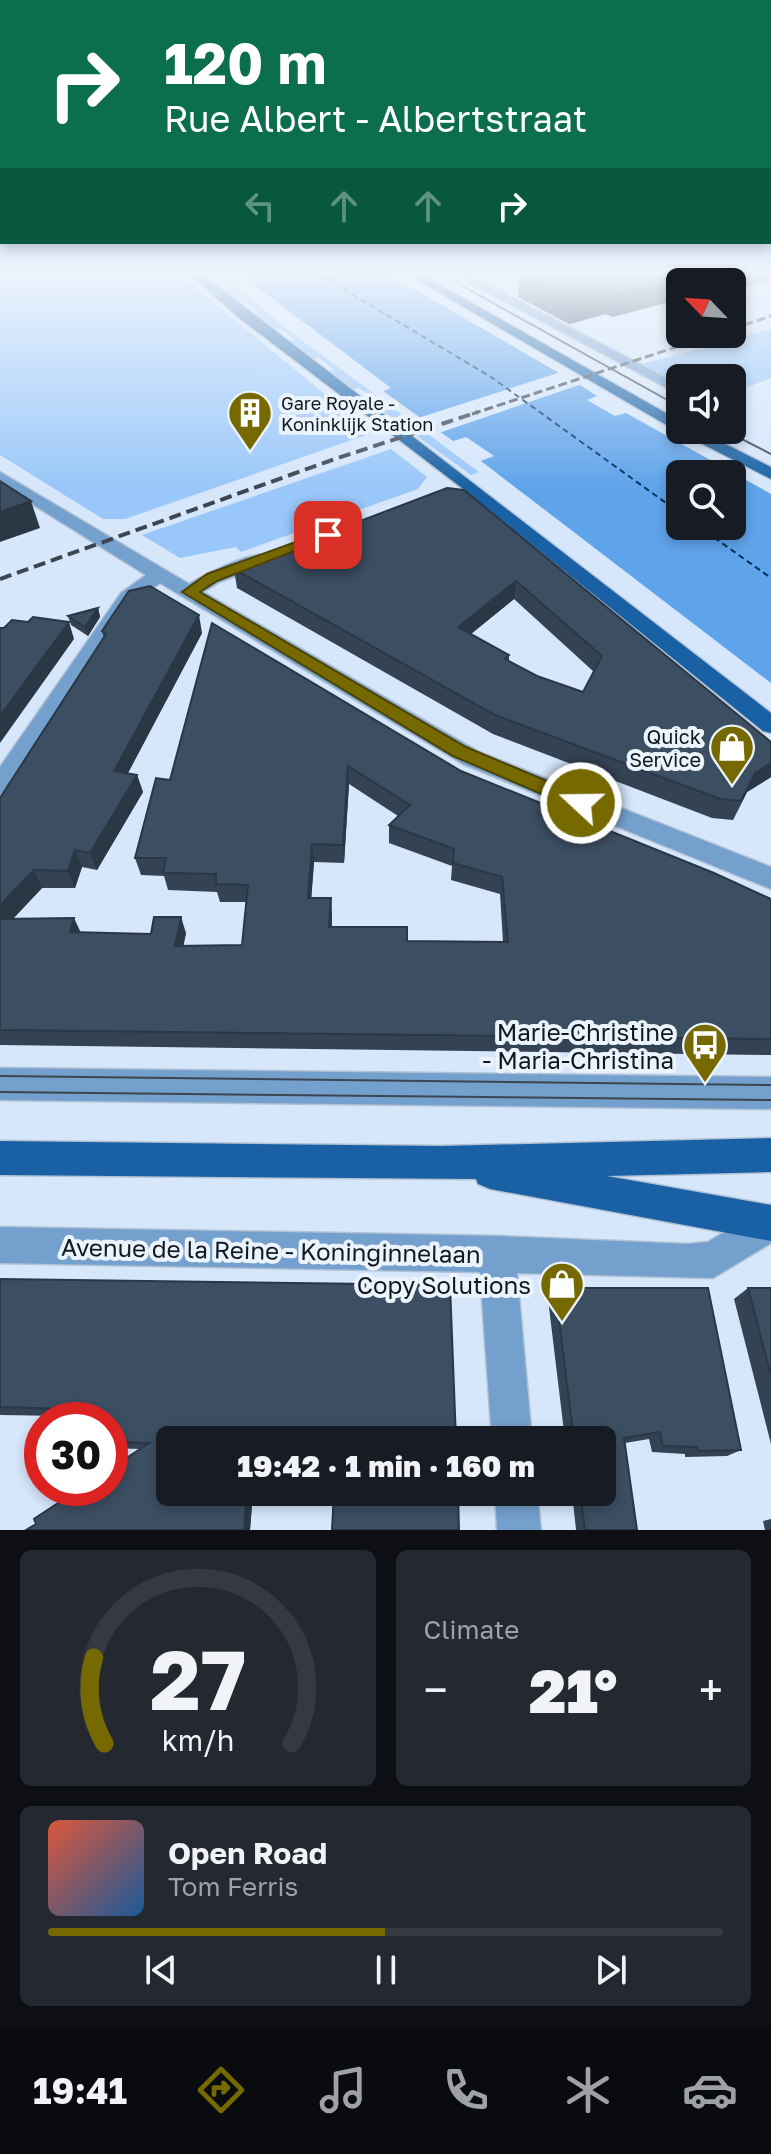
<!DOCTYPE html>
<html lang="en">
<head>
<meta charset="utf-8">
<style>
  :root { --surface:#171b24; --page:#242831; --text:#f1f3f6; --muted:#9ea1a6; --line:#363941; --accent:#766900 }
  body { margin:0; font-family:"Golos Text",sans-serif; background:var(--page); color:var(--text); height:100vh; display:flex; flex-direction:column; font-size:30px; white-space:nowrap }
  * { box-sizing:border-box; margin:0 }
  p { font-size:26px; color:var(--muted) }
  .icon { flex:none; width:44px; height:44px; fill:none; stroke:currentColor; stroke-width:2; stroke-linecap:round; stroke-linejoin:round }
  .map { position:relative; height:1530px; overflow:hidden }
  .details { display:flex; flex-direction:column; gap:20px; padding:20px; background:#0d0f14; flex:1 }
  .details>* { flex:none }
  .top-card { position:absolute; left:0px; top:0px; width:772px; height:244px; box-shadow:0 4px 12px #0003; background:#0b6e4f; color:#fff; overflow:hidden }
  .needle { width:52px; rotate:295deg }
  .tools { position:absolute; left:666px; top:268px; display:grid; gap:16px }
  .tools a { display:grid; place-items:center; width:80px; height:80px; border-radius:12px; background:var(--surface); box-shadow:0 4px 12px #0003; font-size:40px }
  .speed { position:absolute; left:24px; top:1402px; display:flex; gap:16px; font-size:40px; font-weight:700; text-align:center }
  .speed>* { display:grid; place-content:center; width:104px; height:104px; border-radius:50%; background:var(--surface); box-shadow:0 4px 12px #0003; line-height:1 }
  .speed .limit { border:12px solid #d22; background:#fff; color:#111 }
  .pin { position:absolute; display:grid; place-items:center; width:68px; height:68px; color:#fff; margin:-34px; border-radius:16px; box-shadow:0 4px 12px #0006 }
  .me { position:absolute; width:88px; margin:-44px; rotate:291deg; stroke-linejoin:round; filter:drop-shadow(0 0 6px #0008) }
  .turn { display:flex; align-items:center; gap:28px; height:168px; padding:0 32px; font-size:36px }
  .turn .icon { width:104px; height:104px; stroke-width:2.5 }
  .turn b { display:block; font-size:56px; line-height:68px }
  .lanes { display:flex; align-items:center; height:76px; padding:0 32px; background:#0003; justify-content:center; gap:40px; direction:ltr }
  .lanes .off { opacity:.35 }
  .big { font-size:60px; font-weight:800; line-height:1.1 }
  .details .widget { flex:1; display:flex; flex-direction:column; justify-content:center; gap:12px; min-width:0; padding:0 28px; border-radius:12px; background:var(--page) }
  .details .dial { align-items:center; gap:0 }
  .dial svg { height:208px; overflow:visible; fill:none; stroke:var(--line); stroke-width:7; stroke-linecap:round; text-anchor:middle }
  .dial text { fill:var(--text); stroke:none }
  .song { display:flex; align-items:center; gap:24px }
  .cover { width:96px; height:96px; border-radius:12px; background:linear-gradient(135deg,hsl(10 70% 55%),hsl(210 70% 35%)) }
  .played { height:8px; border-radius:4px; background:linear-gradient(90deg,var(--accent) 50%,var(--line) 50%) }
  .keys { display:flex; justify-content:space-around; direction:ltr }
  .heat { display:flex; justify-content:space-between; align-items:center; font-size:44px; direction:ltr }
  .details .tiles { flex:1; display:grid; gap:20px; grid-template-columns:1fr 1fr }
  .widget:last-child { grid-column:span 2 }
  .trip { position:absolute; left:156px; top:1426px; width:460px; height:80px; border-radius:12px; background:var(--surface); box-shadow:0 4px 12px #0003; font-weight:800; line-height:80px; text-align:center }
  .dock { display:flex; height:128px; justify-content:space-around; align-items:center; background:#090b0e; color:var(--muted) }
  .dock .icon { width:56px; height:56px }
  .dock .active { color:var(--accent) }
  .dock b { font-size:36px; color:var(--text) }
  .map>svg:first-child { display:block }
</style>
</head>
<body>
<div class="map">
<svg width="771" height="1530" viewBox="0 0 771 1530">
  <rect width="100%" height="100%" fill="#d6e7fb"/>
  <path fill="#99c7f9" d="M0,274H179L372,433L125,519H103L0,455Z
    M205,274H222L284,327L479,472L471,475L417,436L424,433L404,419L397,421L371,403L377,400L359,388L352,390L327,372L334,370L319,358L311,360L288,342L294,339L279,328L272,330L252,314L258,312L246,302L239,304L224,291L229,289Z
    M771,329V378L732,393V378H680V385L639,365Z
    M391,449L427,477L418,489L241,552L236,547L180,558L142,535Z"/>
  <path fill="#5fa3ea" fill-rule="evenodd" d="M240,274H388L585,388L597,396L587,400L615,416L626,413L771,494V683L481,461L494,456L466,437L453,441L383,391L391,388ZM680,474H732V526H680Z"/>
  <path fill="#d6e7fb" d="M564,371L585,383L436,434L415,419Z"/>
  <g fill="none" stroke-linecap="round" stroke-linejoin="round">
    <path stroke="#00315e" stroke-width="2" stroke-dasharray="6 4" stroke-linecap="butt" d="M318,274L491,377L680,513
      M698,526L771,578"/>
    <g stroke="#b2c2d4" stroke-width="3">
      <path id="minor" d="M453,274H468L680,385V395Z
        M0,472L189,584C206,574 252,550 271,555V563L219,582L203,592L479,752L771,867V889L463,764L160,583L135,601L9,792L0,795V767L121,593L146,575L0,484Z
        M0,1068L771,1077V1109L0,1100Z
        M771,1204V1243L713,1278L517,1273L532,1440H492L480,1272L0,1263V1227L497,1236L688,1244L708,1242Z
        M495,1492H537L541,1530H497Z"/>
    </g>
    <g stroke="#b2c2d4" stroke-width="3">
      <path id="major" d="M189,274H202L771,713V733L763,731L462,488L238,317Z
        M407,274H421L680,421V430H698L771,467V479L675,430Z
        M771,1138V1172L607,1176L771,1205V1241L490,1189L478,1184L476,1179L0,1175V1141L441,1146Z"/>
    </g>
    <use href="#minor" fill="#74a0ce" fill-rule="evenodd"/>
    <use href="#major" fill="#1961a4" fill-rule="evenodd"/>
    <path stroke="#3c4651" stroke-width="2" d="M441,274L680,407
      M724,430L771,454
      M0,1076L771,1085
      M0,1092L771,1100"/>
    <path stroke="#3c4651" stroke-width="3" stroke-dasharray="9 4" stroke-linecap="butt" d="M732,329L771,316
      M472,414L716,334"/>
    <path stroke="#3c4651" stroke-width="4" stroke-dasharray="12 6" stroke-linecap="butt" d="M0,579L332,460L478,412"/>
  </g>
  <path fill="#344354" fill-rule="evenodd" d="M520,274H771V280L732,290V282H680L613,317L605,314L569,324L518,297Z
    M447,488L771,742V777L747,792L733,820L712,818L493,734L237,588L234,569ZM514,599L594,672L583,692L537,676L509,661V655L471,634Z
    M98,608L100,617L88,636L71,625L68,616Z
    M212,623L461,771L771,899V1055L0,1045V798L104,638L102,631L202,633L128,773L137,775L143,792L97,870L82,867L75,888H42L13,919L81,933H186L183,946L242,945L247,902H220L217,892L168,890L164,876L141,875L135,858L170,780ZM349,784L398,816L389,825V843L452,866L451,880L500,894L503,942L407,941L332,927L331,898H311L314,862L344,863Z
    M0,1279L450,1285L456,1440H170V1492H253L250,1530H26L36,1524L34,1519L81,1488H110V1469L140,1449L110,1448V1420H63L64,1416L0,1415Z
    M555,1288L741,1450L727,1456L685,1457V1454L652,1452L649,1439L625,1443L637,1530H576L572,1492H602V1440H565L548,1299Z
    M748,1288H771V1444L734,1299Z
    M771,1519V1530H765L763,1521Z"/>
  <path fill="#2a3745" d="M695,274H699L697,282H680V299L613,317L617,294Z
    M716,274H771V279L732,290V282H706L708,276Z
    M609,291L605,314L569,324L573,301Z
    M31,501L40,528L0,542V512Z
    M516,581L514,599L456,646L458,627Z
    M98,608L100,617L88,636L85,627Z
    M199,615L202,633L120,788L114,771Z
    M69,622L74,639L0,743V716Z
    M771,763V777L747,792L733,820L755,773Z
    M348,766L349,784L344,863L343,845Z
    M137,775L143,792L97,870L90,853Z
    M312,844L314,862L310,916L308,898Z
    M75,850L82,867L75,888L68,871Z
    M34,870L42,888L0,932V905Z
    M331,898L332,916L331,944L329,927Z
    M181,917L186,933L180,963L175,946Z
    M74,918L82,935L70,932Z
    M247,1492H253L250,1530H244Z"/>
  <path fill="#3c4e62" stroke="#2a3745" stroke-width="2" fill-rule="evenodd" d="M520,274H695L617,294L609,291L573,301Z
    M0,481L31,501L0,512Z
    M447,488L464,490L771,742V763L755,773L741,801L720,799L495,715L234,569ZM516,581L602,656L583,692L537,676L505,659L509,655L458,627Z
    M150,586L199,615L114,771L137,775L90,853L75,850L68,871L34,870L0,905V798L106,634L102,631L129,591Z
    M98,608L85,627L68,616Z
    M33,617L69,622L0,716V628H4L12,620L28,622Z
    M212,623L461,771L714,873L771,899V1039L0,1030V919L74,918L70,932L151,934L154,917H181L175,946L242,945L248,885L216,884V874L163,873L166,858H135L156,778L170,780ZM348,766L410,805L389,825L454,849L453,863L502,877L508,942L407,941V927H329L331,898H308L312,844L343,845Z
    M0,1279L450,1285L456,1440H170V1492H247L244,1530H26L36,1524L34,1519L81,1488H110V1469L149,1443L110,1442V1420H63L65,1409L0,1407Z
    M555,1288H708L741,1450L698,1451L697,1447L663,1446L660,1432L624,1438L637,1530H585L580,1492H602V1440H574Z
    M748,1288H771V1376Z
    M334,1492H458L459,1530H332Z"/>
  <linearGradient id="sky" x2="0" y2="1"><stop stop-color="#71ade9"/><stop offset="0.56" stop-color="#edf4fd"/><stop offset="1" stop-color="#edf4fd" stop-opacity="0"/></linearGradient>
  <rect width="771" height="488" fill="url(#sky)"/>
  <path fill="#766900" stroke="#4d4400" stroke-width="2" d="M323,532L335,535L217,581L200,592L466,747L587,798V808H574L453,756L182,592L207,574Z"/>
  <defs>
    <g id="building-pin" transform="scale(2.3)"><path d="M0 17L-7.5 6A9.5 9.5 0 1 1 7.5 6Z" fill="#766900" stroke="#ebf3fd"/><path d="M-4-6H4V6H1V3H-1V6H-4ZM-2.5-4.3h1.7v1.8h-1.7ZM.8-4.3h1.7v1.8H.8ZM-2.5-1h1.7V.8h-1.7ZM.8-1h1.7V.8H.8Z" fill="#fff"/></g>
    <g id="shop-pin" transform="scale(2.3)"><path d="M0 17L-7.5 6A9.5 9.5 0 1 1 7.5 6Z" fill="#766900" stroke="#ebf3fd"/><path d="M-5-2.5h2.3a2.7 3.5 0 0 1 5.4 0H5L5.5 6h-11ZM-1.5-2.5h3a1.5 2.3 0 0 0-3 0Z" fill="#fff"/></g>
    <g id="bus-pin" transform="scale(2.3)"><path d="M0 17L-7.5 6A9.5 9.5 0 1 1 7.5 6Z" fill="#766900" stroke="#ebf3fd"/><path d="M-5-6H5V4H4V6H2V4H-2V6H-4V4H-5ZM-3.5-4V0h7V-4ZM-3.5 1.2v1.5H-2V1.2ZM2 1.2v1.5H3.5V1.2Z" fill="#fff"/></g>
  </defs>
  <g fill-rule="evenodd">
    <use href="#building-pin" x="250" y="413"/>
    <use href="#shop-pin" x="732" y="747"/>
    <use href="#bus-pin" x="705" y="1045"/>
    <use href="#shop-pin" x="562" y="1284"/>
  </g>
  <g text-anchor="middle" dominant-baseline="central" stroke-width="8" stroke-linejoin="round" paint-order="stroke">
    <g font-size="18" fill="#101820" stroke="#ebf3fd" text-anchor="start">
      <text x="281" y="403">Gare Royale -<tspan x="281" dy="21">Koninklijk Station</tspan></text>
    </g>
    <g font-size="20" fill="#101820" stroke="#ebf3fd" text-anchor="end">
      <text x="701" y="736">Quick<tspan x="701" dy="23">Service</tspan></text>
    </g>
    <g font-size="24" fill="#101820" stroke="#ebf3fd" text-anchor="end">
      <text x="674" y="1031">Marie-Christine<tspan x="674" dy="28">- Maria-Christina</tspan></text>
      <text x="531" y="1284">Copy Solutions</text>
    </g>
    <g font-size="24" fill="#101820" stroke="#ebf3fd">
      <text transform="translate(271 1250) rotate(1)">Avenue de la Reine - Koninginnelaan</text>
    </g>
  </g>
</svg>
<div class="tools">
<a><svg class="needle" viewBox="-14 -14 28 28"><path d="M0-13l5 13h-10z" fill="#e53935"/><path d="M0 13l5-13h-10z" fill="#9ea1a6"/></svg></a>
<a><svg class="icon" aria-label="sound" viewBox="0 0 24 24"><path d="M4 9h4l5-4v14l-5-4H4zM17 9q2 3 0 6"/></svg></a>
<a><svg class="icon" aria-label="search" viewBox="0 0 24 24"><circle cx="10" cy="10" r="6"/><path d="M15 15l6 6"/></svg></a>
</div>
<div class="speed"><div class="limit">30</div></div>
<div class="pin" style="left:328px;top:535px;background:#d93025"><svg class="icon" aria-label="arrive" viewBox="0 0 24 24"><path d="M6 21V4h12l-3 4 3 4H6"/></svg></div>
<svg class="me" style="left:581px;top:803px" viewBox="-20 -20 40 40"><circle r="17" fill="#766900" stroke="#fff" stroke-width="3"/><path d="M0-11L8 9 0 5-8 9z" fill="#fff"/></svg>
<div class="trip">19:42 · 1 min · 160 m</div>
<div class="top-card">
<div class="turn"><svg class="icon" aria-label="right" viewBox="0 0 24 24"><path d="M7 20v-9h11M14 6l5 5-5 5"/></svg><div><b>120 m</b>Rue Albert - Albertstraat</div></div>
<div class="lanes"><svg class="icon off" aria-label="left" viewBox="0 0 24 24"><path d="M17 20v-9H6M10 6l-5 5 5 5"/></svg><svg class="icon off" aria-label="ahead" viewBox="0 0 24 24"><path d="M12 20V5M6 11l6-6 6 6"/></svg><svg class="icon off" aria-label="ahead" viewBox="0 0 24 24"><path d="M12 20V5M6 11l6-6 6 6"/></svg><svg class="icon" aria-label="right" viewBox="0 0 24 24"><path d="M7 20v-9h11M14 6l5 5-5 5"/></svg></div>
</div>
</div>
<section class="details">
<div class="tiles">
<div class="widget dial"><svg viewBox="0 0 100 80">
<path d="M14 69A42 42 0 1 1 86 69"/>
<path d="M14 69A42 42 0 0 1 10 36" stroke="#766900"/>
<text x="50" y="56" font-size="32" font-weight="700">27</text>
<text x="50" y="72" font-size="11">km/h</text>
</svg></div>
<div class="widget"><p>Climate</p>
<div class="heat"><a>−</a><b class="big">21°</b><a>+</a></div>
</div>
<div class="widget">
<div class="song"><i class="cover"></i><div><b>Open Road</b><p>Tom Ferris</p></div></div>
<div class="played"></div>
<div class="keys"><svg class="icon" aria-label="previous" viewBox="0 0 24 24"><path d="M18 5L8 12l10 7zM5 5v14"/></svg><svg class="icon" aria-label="pause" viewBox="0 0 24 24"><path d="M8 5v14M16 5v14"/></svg><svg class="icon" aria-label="next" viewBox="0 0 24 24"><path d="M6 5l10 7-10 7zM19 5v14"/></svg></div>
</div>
</div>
</section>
<nav class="dock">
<b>19:41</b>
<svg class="icon active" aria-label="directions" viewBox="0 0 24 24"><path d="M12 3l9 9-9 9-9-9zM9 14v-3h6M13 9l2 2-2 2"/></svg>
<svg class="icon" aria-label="music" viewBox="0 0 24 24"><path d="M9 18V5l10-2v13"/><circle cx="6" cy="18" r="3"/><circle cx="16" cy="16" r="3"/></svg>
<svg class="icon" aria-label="phone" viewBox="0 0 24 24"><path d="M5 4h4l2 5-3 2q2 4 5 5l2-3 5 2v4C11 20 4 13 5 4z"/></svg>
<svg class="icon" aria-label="climate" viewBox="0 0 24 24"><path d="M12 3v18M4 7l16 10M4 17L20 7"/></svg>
<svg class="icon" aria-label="car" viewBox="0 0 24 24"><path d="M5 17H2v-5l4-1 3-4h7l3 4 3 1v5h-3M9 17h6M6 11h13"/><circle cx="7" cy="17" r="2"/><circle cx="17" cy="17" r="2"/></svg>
</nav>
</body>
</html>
